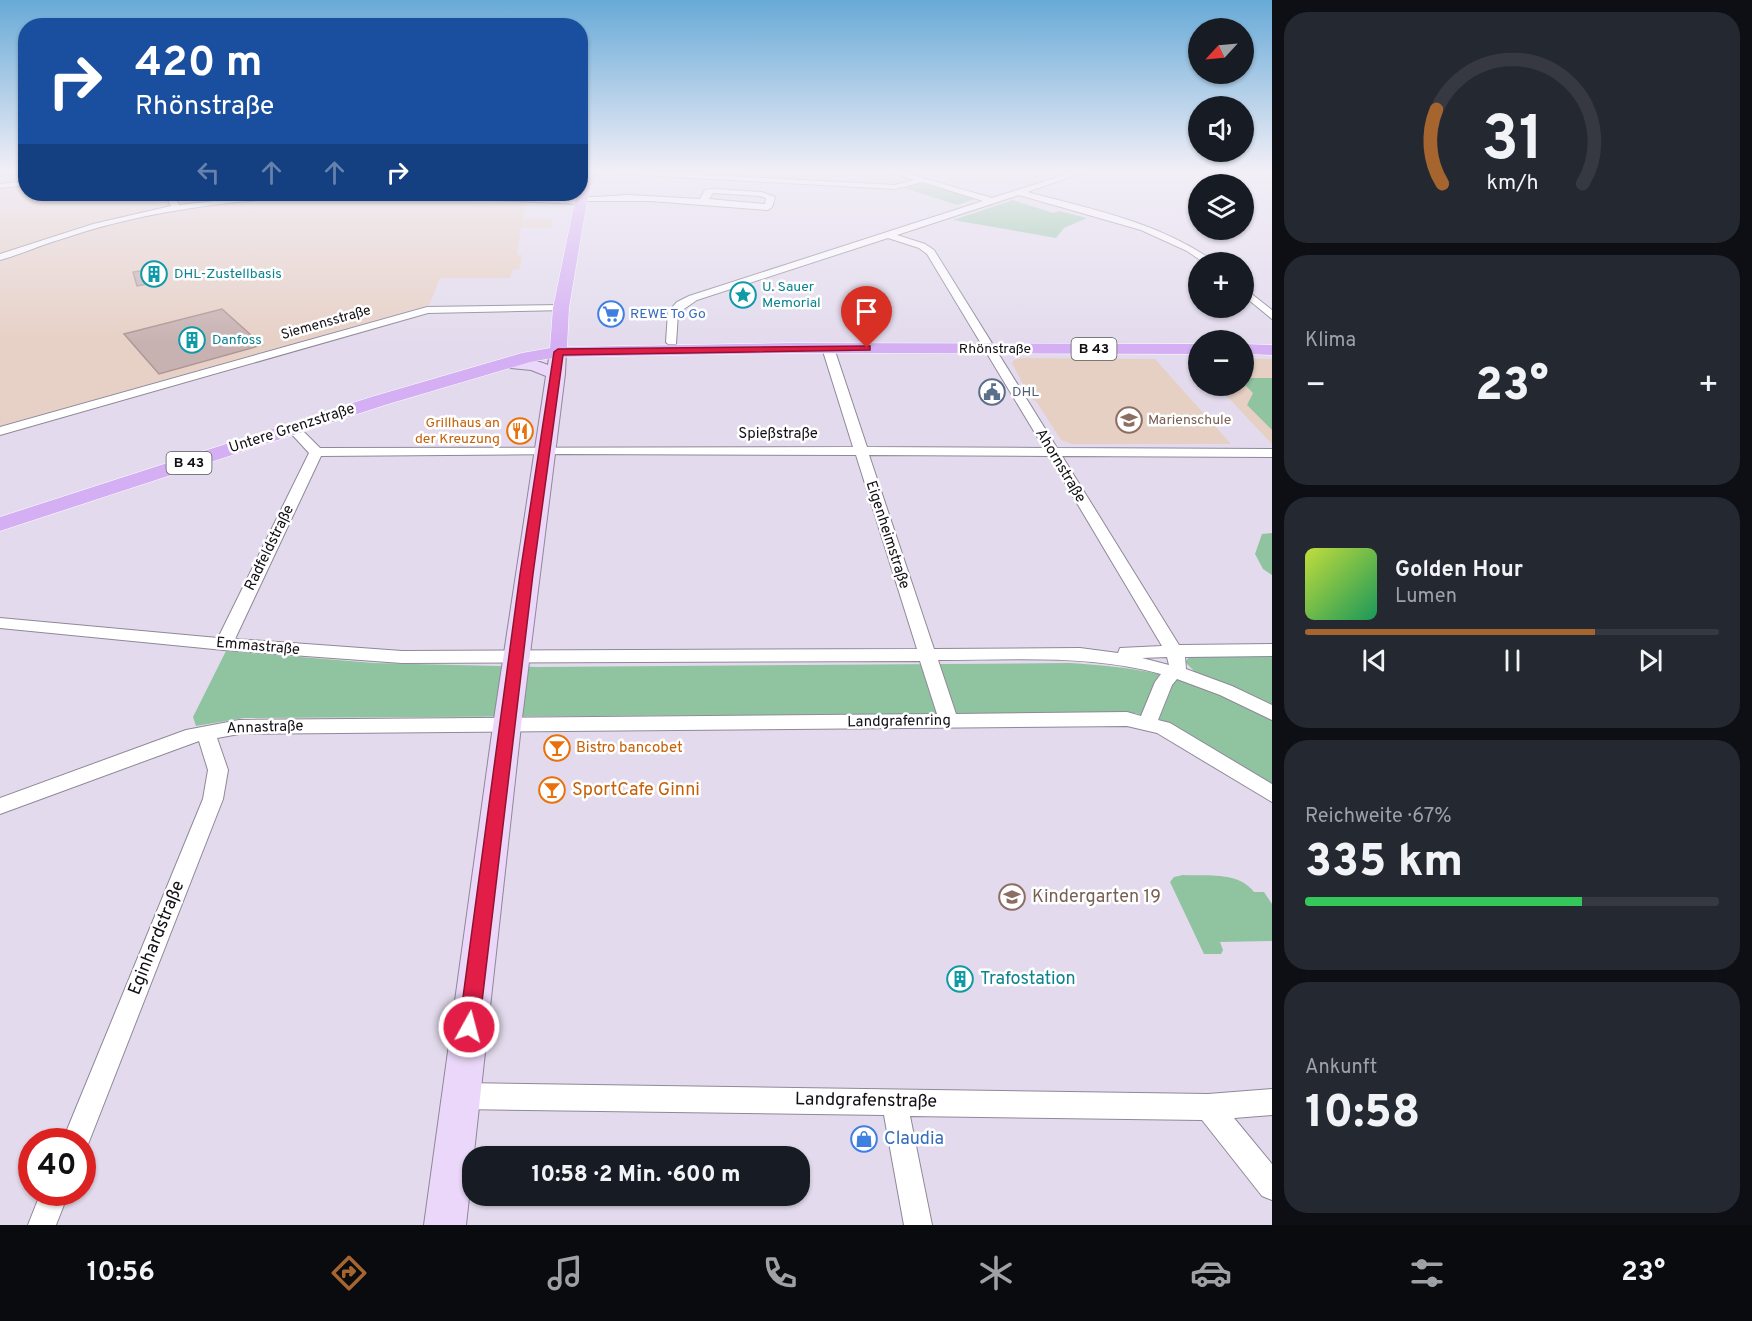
<!DOCTYPE html>
<html lang="de">
<head>
<meta charset="utf-8">
<style>
  :root { --surface:#171b24; --page:#242831; --text:#f1f3f6; --muted:#9ea1a6; --line:#363941; --accent:#a6652f }
  body { margin:0; font-family:Overpass,sans-serif; background:var(--page); color:var(--text); height:100vh; display:flex; flex-direction:column; font-size:22px; white-space:nowrap }
  * { box-sizing:border-box; margin:0 }
  p { font-size:20px; color:var(--muted) }
  .icon { flex:none; width:33px; height:33px; fill:none; stroke:currentColor; stroke-width:2; stroke-linecap:round; stroke-linejoin:round }
  .map { position:relative; flex:1; overflow:hidden }
  .drawer { display:flex; flex-direction:column; gap:12px; padding:12px; background:#0d0f14; width:480px }
  .drawer>* { flex:none }
  .guide { position:absolute; left:18px; top:18px; width:570px; height:183px; border-radius:24px; box-shadow:0 2px 4px #0004; background:#1a4fa0; color:#fff; overflow:hidden }
  .needle { width:39px; rotate:244deg }
  .controls { position:absolute; left:1188px; top:18px; display:grid; gap:12px }
  .controls a { display:grid; place-items:center; width:66px; height:66px; border-radius:50%; background:var(--surface); box-shadow:0 2px 4px #0004; font-size:30px }
  .speed { position:absolute; left:18px; top:1128px; display:flex; gap:12px; font-size:30px; font-weight:700; text-align:center }
  .speed>* { display:grid; place-content:center; width:78px; height:78px; border-radius:50%; background:var(--surface); box-shadow:0 2px 4px #0004; line-height:1 }
  .speed .limit { border:9px solid #d22; background:#fff; color:#111 }
  .pin { position:absolute; display:grid; place-items:center; width:51px; height:51px; color:#fff; margin:-62px -26px; border-radius:50% 50% 50% 0; rotate:-45deg; box-shadow:0 0 6px #0007 }
  .pin .icon { rotate:45deg }
  .me { position:absolute; width:66px; margin:-33px; rotate:7deg; stroke-linejoin:round; filter:drop-shadow(0 0 4px #0008) }
  .turn { display:flex; align-items:center; gap:21px; height:126px; padding:0 18px; font-size:27px }
  .turn .icon { width:78px; height:78px; stroke-width:2.5 }
  .turn b { display:block; font-size:42px; line-height:51px }
  .lanes { display:flex; align-items:center; height:57px; padding:0 18px; background:#0003; justify-content:center; gap:30px; direction:ltr }
  .lanes .off { opacity:.35 }
  .big { font-size:45px; font-weight:800; line-height:1.1 }
  .drawer .card { flex:1; display:flex; flex-direction:column; justify-content:center; gap:9px; min-width:0; padding:0 21px; border-radius:24px; background:var(--page) }
  .drawer .dial { align-items:center; gap:0 }
  .dial svg { height:156px; overflow:visible; fill:none; stroke:var(--line); stroke-width:7; stroke-linecap:round; text-anchor:middle }
  .dial text { fill:var(--text); stroke:none }
  .song { display:flex; align-items:center; gap:18px }
  .cover { width:72px; height:72px; border-radius:9px; background:linear-gradient(135deg,hsl(70 70% 55%),hsl(150 70% 35%)) }
  .played { height:6px; border-radius:3px; background:linear-gradient(90deg,var(--accent) 70%,var(--line) 70%) }
  .keys { display:flex; justify-content:space-around; direction:ltr }
  .heat { display:flex; justify-content:space-between; align-items:center; font-size:33px; direction:ltr }
  .charge { height:9px; border-radius:4px; background:linear-gradient(90deg,#34c759 67%,var(--line) 0) }
  .trip { position:absolute; left:462px; top:1146px; width:348px; height:60px; border-radius:24px; background:var(--surface); box-shadow:0 2px 4px #0004; font-weight:800; line-height:60px; text-align:center }
  .tab-bar { display:flex; height:96px; justify-content:space-around; align-items:center; background:#090b0e; color:var(--muted) }
  .tab-bar .icon { width:42px; height:42px }
  .tab-bar .selected { color:var(--accent) }
  .tab-bar b { font-size:27px; color:var(--text) }
  main { display:flex; flex:1; min-height:0 }
  .map>svg:first-child { display:block }
</style>
</head>
<body>
<main>
<div class="map">
<svg width="1272" height="1225" viewBox="0 0 1272 1225">
  <rect width="100%" height="100%" fill="#e3dbed"/>
  <path fill="#e7d0c5" d="M0,172H25L26,194H381L377,199L526,203L522,219H552V228H521L517,255H522L520,269L512,270L510,278H440L429,305L0,426Z"/>
  <path fill="#e6d0c3" d="M1022,358L1155,359L1231,444H1072L1061,440L1036,401L1033,400L1026,390L1012,363L1014,360Z
    M1244,359H1272V444L1220,389H1225L1221,386H1244Z"/>
  <path fill="#90c4a0" d="M925,182L978,198L957,205L904,188Z
    M1013,200L1053,213L1059,211L1087,218L1064,228L1056,238L953,220Z
    M1244,378H1272V430L1247,405L1253,393L1244,384Z
    M1272,533V575L1263,569L1255,554L1262,534Z
    M226,651L374,663L539,667L1069,663C1117,666 1164,671 1209,689C1231,698 1251,709 1272,719V789L1167,725L1136,713L244,718L196,726L193,717Z
    M1272,655V706L1196,673L1185,662L1190,656Z
    M1183,875C1205,876 1239,871 1254,892H1264L1272,904V941L1220,942L1223,950L1221,954H1204L1170,882L1174,877Z"/>
  <path fill="#c8b2b1" stroke="#ad9796" stroke-width="1.5" d="M160,268L164,281L137,286L133,272Z
    M222,309L262,345L159,374L124,334Z"/>
  <g fill="none" stroke-linecap="round" stroke-linejoin="round">
    <g stroke="#8f8898" stroke-width="2">
      <path id="street" d="M616,172H654L895,185L914,180L892,172H903L992,198L1074,172H1084L1027,192C1091,209 1157,222 1212,260L1213,262H1203L1187,251L1141,230L1019,195L897,235L925,244L934,250L1057,448L1272,449V457L1062,456L1179,645L1272,644V656L1185,657L1186,669L1232,686L1272,705V720L1220,695L1177,679L1172,685L1158,720L1170,723L1272,784V802L1157,733L1127,726L239,734L217,738L228,770L223,799L85,1152H82V1142H62L203,799L208,770L199,741L0,814V798L186,730L239,720L937,714L920,661L402,663L224,650L0,628V618L218,638L309,453L287,429L293,425L298,426L320,448L853,447L822,348L828,345L834,348L867,447L1044,448L927,254L919,248L888,238L697,300L678,313L676,344H668L666,342L668,312L677,302L689,296L983,201L923,182L895,189L620,174ZM563,454L856,455L917,649L402,651L235,639L321,456ZM869,455L1049,456L1162,646L1120,648L1118,653L1080,648L934,649ZM1167,657L1169,665L1142,658ZM938,660C1012,660 1089,654 1161,674L1155,682L1141,716L1127,712L956,714Z
        M26,181V185L0,188V184Z
        M713,189L761,192L775,197L772,207L768,210L651,201H585L581,204C441,198 300,186 162,213C129,219 97,227 65,238C43,244 22,254 0,260V254L93,224L171,206L165,194H173L179,205L277,194H470L577,198L628,195L700,199L705,190ZM713,193L760,196L766,198L765,204L709,199Z
        M1244,288L1272,310V319L1244,296Z
        M561,305L565,306V310L428,313L0,435V427L427,307Z
        M460,1083L1208,1094L1272,1089V1115L1234,1118L1272,1164V1200L1262,1196L1202,1120L910,1116L932,1225H904L884,1115L460,1109L451,1105L447,1096L451,1087Z
        M41,1192H69L56,1225H28Z"/>
    </g>
    <g stroke="#8f8898" stroke-width="2">
      <path id="secondary" d="M558,347L566,352L565,374L521,726L466,1225H424L493,726L546,376L531,370L501,367L499,363C508,352 536,360 548,365L550,352Z"/>
    </g>
    <g stroke="#fff" stroke-width="1">
      <path id="primary" d="M589,172H601L591,186L587,201L569,308L567,347L792,343L1198,344V354L792,353L558,357L530,362L385,405L0,531V517L371,397L522,353L550,348L553,308L575,201L577,194H580V183Z
        M1244,344L1272,345V355L1244,354Z"/>
    </g>
    <use href="#street" fill="#fff" fill-rule="evenodd"/>
    <use href="#secondary" fill="#ead7f9" fill-rule="evenodd"/>
    <use href="#primary" fill="#d5aff3" fill-rule="evenodd"/>
  </g>
  <linearGradient id="sky" x2="0" y2="1"><stop stop-color="#68aad7"/><stop offset="0.5" stop-color="#f2eff7"/><stop offset="1" stop-color="#f2eff7" stop-opacity="0"/></linearGradient>
  <rect width="1272" height="343" fill="url(#sky)"/>
  <path fill="#e11d48" stroke="#92132f" stroke-width="1.5" d="M867,346H870V350L563,355L533,574L479,1027L476,1034L469,1037L462,1034L459,1027L520,574L554,352L558,349Z"/>
  <defs>
    <g id="building-ring" transform="scale(1.35)"><circle r="9.5" fill="#fff" stroke="#0f9aa8" stroke-width="1.5"/><path d="M-4-6H4V6H1V3H-1V6H-4ZM-2.5-4.3h1.7v1.8h-1.7ZM.8-4.3h1.7v1.8H.8ZM-2.5-1h1.7V.8h-1.7ZM.8-1h1.7V.8H.8Z" fill="#0f9aa8"/></g>
    <g id="sight-ring" transform="scale(1.35)"><circle r="9.5" fill="#fff" stroke="#0f9aa8" stroke-width="1.5"/><path d="M0-6L1.8-2.2L6-1.7L2.9 1.2L3.7 5.4L0 3.3L-3.7 5.4L-2.9 1.2L-6-1.7L-1.8-2.2Z" fill="#0f9aa8"/></g>
    <g id="supermarket-ring" transform="scale(1.35)"><circle r="9.5" fill="#fff" stroke="#3f7fe0" stroke-width="1.5"/><path d="M-6-5.5h2.5l.6 2H6L4.5 2H-2.5L-4.4-4H-6ZM-1.5 3.2a1.3 1.3 0 1 0 .1 0ZM3 3.2a1.3 1.3 0 1 0 .1 0Z" fill="#3f7fe0"/></g>
    <g id="civic-ring" transform="scale(1.35)"><circle r="9.5" fill="#fff" stroke="#5c6f8a" stroke-width="1.5"/><path d="M-.6-6.5H3V-4.5H.6V-3L4-1V1h2V6H-6V1h2V-1L-.6-3ZM-1.2 2.5V6h2.4V2.5Z" fill="#5c6f8a"/></g>
    <g id="school-ring" transform="scale(1.35)"><circle r="9.5" fill="#fff" stroke="#8d6e63" stroke-width="1.5"/><path d="M0-5L7-2L0 1L-7-2ZM-4 1L0 2.5L4 1V4Q0 6-4 4Z" fill="#8d6e63"/></g>
    <g id="restaurant-ring" transform="scale(1.35)"><circle r="9.5" fill="#fff" stroke="#e8710a" stroke-width="1.5"/><path d="M-5-6h1v4h1v-4h1v4h1v-4h1v5L-1.5 .5V6h-2V.5L-5-1ZM5-6V6H3V1.5H1.5Q1.5-4 5-6Z" fill="#e8710a"/></g>
    <g id="bar-ring" transform="scale(1.35)"><circle r="9.5" fill="#fff" stroke="#e8710a" stroke-width="1.5"/><path d="M-6-5H6L.8 .8V4.5H3.5V6h-7V4.5H-.8V.8Z" fill="#e8710a"/></g>
    <g id="shop-ring" transform="scale(1.35)"><circle r="9.5" fill="#fff" stroke="#3f7fe0" stroke-width="1.5"/><path d="M-5-2.5h2.3a2.7 3.5 0 0 1 5.4 0H5L5.5 6h-11ZM-1.5-2.5h3a1.5 2.3 0 0 0-3 0Z" fill="#3f7fe0"/></g>
  </defs>
  <g fill-rule="evenodd">
    <use href="#building-ring" x="154" y="274"/>
    <use href="#sight-ring" x="743" y="295"/>
    <use href="#supermarket-ring" x="611" y="314"/>
    <use href="#building-ring" x="192" y="340"/>
    <use href="#civic-ring" x="992" y="392"/>
    <use href="#school-ring" x="1129" y="420"/>
    <use href="#restaurant-ring" x="520" y="431"/>
    <use href="#bar-ring" x="557" y="748"/>
    <use href="#bar-ring" x="552" y="790"/>
    <use href="#school-ring" x="1012" y="897"/>
    <use href="#building-ring" x="960" y="979"/>
    <use href="#shop-ring" x="864" y="1139"/>
  </g>
  <g text-anchor="middle" dominant-baseline="central" stroke-width="5" stroke-linejoin="round" paint-order="stroke">
    <g font-size="14" fill="#0d838f" stroke="#fff" text-anchor="start">
      <text x="174" y="274">DHL-Zustellbasis</text>
      <text x="762" y="287">U. Sauer<tspan x="762" dy="16">Memorial</tspan></text>
      <text x="212" y="340">Danfoss</text>
    </g>
    <g font-size="14" fill="#366cbe" stroke="#fff" text-anchor="start">
      <text x="630" y="314">REWE To Go</text>
    </g>
    <g font-size="14" fill="#131016" stroke="#fff">
      <text transform="translate(326 323) rotate(-16)">Siemensstraße</text>
      <text x="995" y="349">Rhönstraße</text>
    </g>
    <g fill="#fff" stroke="#5a585c" stroke-width="1.5">
      <rect x="1071.5" y="338" width="45" height="22" rx="4.5"/>
      <rect x="166.5" y="452" width="45" height="22" rx="4.5"/>
    </g>
    <g font-size="14" font-weight="bold" fill="#131016">
      <text x="1094" y="349">B 43</text>
      <text x="189" y="463">B 43</text>
    </g>
    <g font-size="14" fill="#4e5e75" stroke="#fff" text-anchor="start">
      <text x="1012" y="392">DHL</text>
    </g>
    <g font-size="14" fill="#785e54" stroke="#fff" text-anchor="start">
      <text x="1148" y="420">Marienschule</text>
    </g>
    <g font-size="14" fill="#c56008" stroke="#fff" text-anchor="end">
      <text x="500" y="423">Grillhaus an<tspan x="500" dy="16">der Kreuzung</tspan></text>
    </g>
    <g font-size="15" fill="#131016" stroke="#fff">
      <text transform="translate(292 429) rotate(-18)">Untere Grenzstraße</text>
      <text x="778" y="434">Spießstraße</text>
      <text transform="translate(1060 466) rotate(59)">Ahornstraße</text>
      <text transform="translate(887 535) rotate(72)">Eigenheimstraße</text>
      <text transform="translate(270 548) rotate(-64)">Radfeldstraße</text>
      <text transform="translate(258 647) rotate(5)">Emmastraße</text>
      <text transform="translate(899 722) rotate(-1)">Landgrafenring</text>
      <text transform="translate(265 728) rotate(-2)">Annastraße</text>
    </g>
    <g font-size="15" fill="#c56008" stroke="#fff" text-anchor="start">
      <text x="576" y="748">Bistro bancobet</text>
    </g>
    <g font-size="18" fill="#c56008" stroke="#fff" text-anchor="start">
      <text x="572" y="790">SportCafe Ginni</text>
    </g>
    <g font-size="18" fill="#785e54" stroke="#fff" text-anchor="start">
      <text x="1032" y="897">Kindergarten 19</text>
    </g>
    <g font-size="18" fill="#131016" stroke="#fff">
      <text transform="translate(157 938) rotate(-68)">Eginhardstraße</text>
      <text transform="translate(866 1101) rotate(1)">Landgrafenstraße</text>
    </g>
    <g font-size="18" fill="#0d838f" stroke="#fff" text-anchor="start">
      <text x="980" y="979">Trafostation</text>
    </g>
    <g font-size="18" fill="#366cbe" stroke="#fff" text-anchor="start">
      <text x="884" y="1139">Claudia</text>
    </g>
  </g>
</svg>
<div class="controls">
<a><svg class="needle" viewBox="-14 -14 28 28"><path d="M0-13l5 13h-10z" fill="#e53935"/><path d="M0 13l5-13h-10z" fill="#9ea1a6"/></svg></a>
<a><svg class="icon" aria-label="sound" viewBox="0 0 24 24"><path d="M4 9h4l5-4v14l-5-4H4zM17 9q2 3 0 6"/></svg></a>
<a><svg class="icon" aria-label="layers" viewBox="0 0 24 24"><path d="M12 4l9 5-9 5-9-5zM3 14l9 5 9-5"/></svg></a>
<a>+</a>
<a>−</a>
</div>
<div class="speed"><div class="limit">40</div></div>
<div class="pin" style="left:867px;top:348px;background:#d93025"><svg class="icon" aria-label="arrive" viewBox="0 0 24 24"><path d="M6 21V4h12l-3 4 3 4H6"/></svg></div>
<svg class="me" style="left:469px;top:1027px" viewBox="-20 -20 40 40"><circle r="17" fill="#e11d48" stroke="#fff" stroke-width="3"/><path d="M0-11L8 9 0 5-8 9z" fill="#fff"/></svg>
<div class="trip">10:58 · 2 Min. · 600 m</div>
<div class="guide">
<div class="turn"><svg class="icon" aria-label="right" viewBox="0 0 24 24"><path d="M7 20v-9h11M14 6l5 5-5 5"/></svg><div><b>420 m</b>Rhönstraße</div></div>
<div class="lanes"><svg class="icon off" aria-label="left" viewBox="0 0 24 24"><path d="M17 20v-9H6M10 6l-5 5 5 5"/></svg><svg class="icon off" aria-label="ahead" viewBox="0 0 24 24"><path d="M12 20V5M6 11l6-6 6 6"/></svg><svg class="icon off" aria-label="ahead" viewBox="0 0 24 24"><path d="M12 20V5M6 11l6-6 6 6"/></svg><svg class="icon" aria-label="right" viewBox="0 0 24 24"><path d="M7 20v-9h11M14 6l5 5-5 5"/></svg></div>
</div>
</div>
<section class="drawer">
<div class="card dial"><svg viewBox="0 0 100 80">
<path d="M14 69A42 42 0 1 1 86 69"/>
<path d="M14 69A42 42 0 0 1 11 31" stroke="#a6652f"/>
<text x="50" y="56" font-size="32" font-weight="700">31</text>
<text x="50" y="72" font-size="11">km/h</text>
</svg></div>
<div class="card"><p>Klima</p>
<div class="heat"><a>−</a><b class="big">23°</b><a>+</a></div>
</div>
<div class="card">
<div class="song"><i class="cover"></i><div><b>Golden Hour</b><p>Lumen</p></div></div>
<div class="played"></div>
<div class="keys"><svg class="icon" aria-label="previous" viewBox="0 0 24 24"><path d="M18 5L8 12l10 7zM5 5v14"/></svg><svg class="icon" aria-label="pause" viewBox="0 0 24 24"><path d="M8 5v14M16 5v14"/></svg><svg class="icon" aria-label="next" viewBox="0 0 24 24"><path d="M6 5l10 7-10 7zM19 5v14"/></svg></div>
</div>
<div class="card"><p>Reichweite · 67%</p><b class="big">335 km</b><div class="charge"></div></div>
<div class="card"><p>Ankunft</p><b class="big">10:58</b></div>
</section>
</main>
<nav class="tab-bar">
<b>10:56</b>
<svg class="icon selected" aria-label="directions" viewBox="0 0 24 24"><path d="M12 3l9 9-9 9-9-9zM9 14v-3h6M13 9l2 2-2 2"/></svg>
<svg class="icon" aria-label="music" viewBox="0 0 24 24"><path d="M9 18V5l10-2v13"/><circle cx="6" cy="18" r="3"/><circle cx="16" cy="16" r="3"/></svg>
<svg class="icon" aria-label="phone" viewBox="0 0 24 24"><path d="M5 4h4l2 5-3 2q2 4 5 5l2-3 5 2v4C11 20 4 13 5 4z"/></svg>
<svg class="icon" aria-label="climate" viewBox="0 0 24 24"><path d="M12 3v18M4 7l16 10M4 17L20 7"/></svg>
<svg class="icon" aria-label="car" viewBox="0 0 24 24"><path d="M5 17H2v-5l4-1 3-4h7l3 4 3 1v5h-3M9 17h6M6 11h13"/><circle cx="7" cy="17" r="2"/><circle cx="17" cy="17" r="2"/></svg>
<svg class="icon" aria-label="filters" viewBox="0 0 24 24"><path d="M4 7h16M4 17h16"/><circle cx="9" cy="7" r="2"/><circle cx="15" cy="17" r="2"/></svg>
<b>23°</b>
</nav>
</body>
</html>
